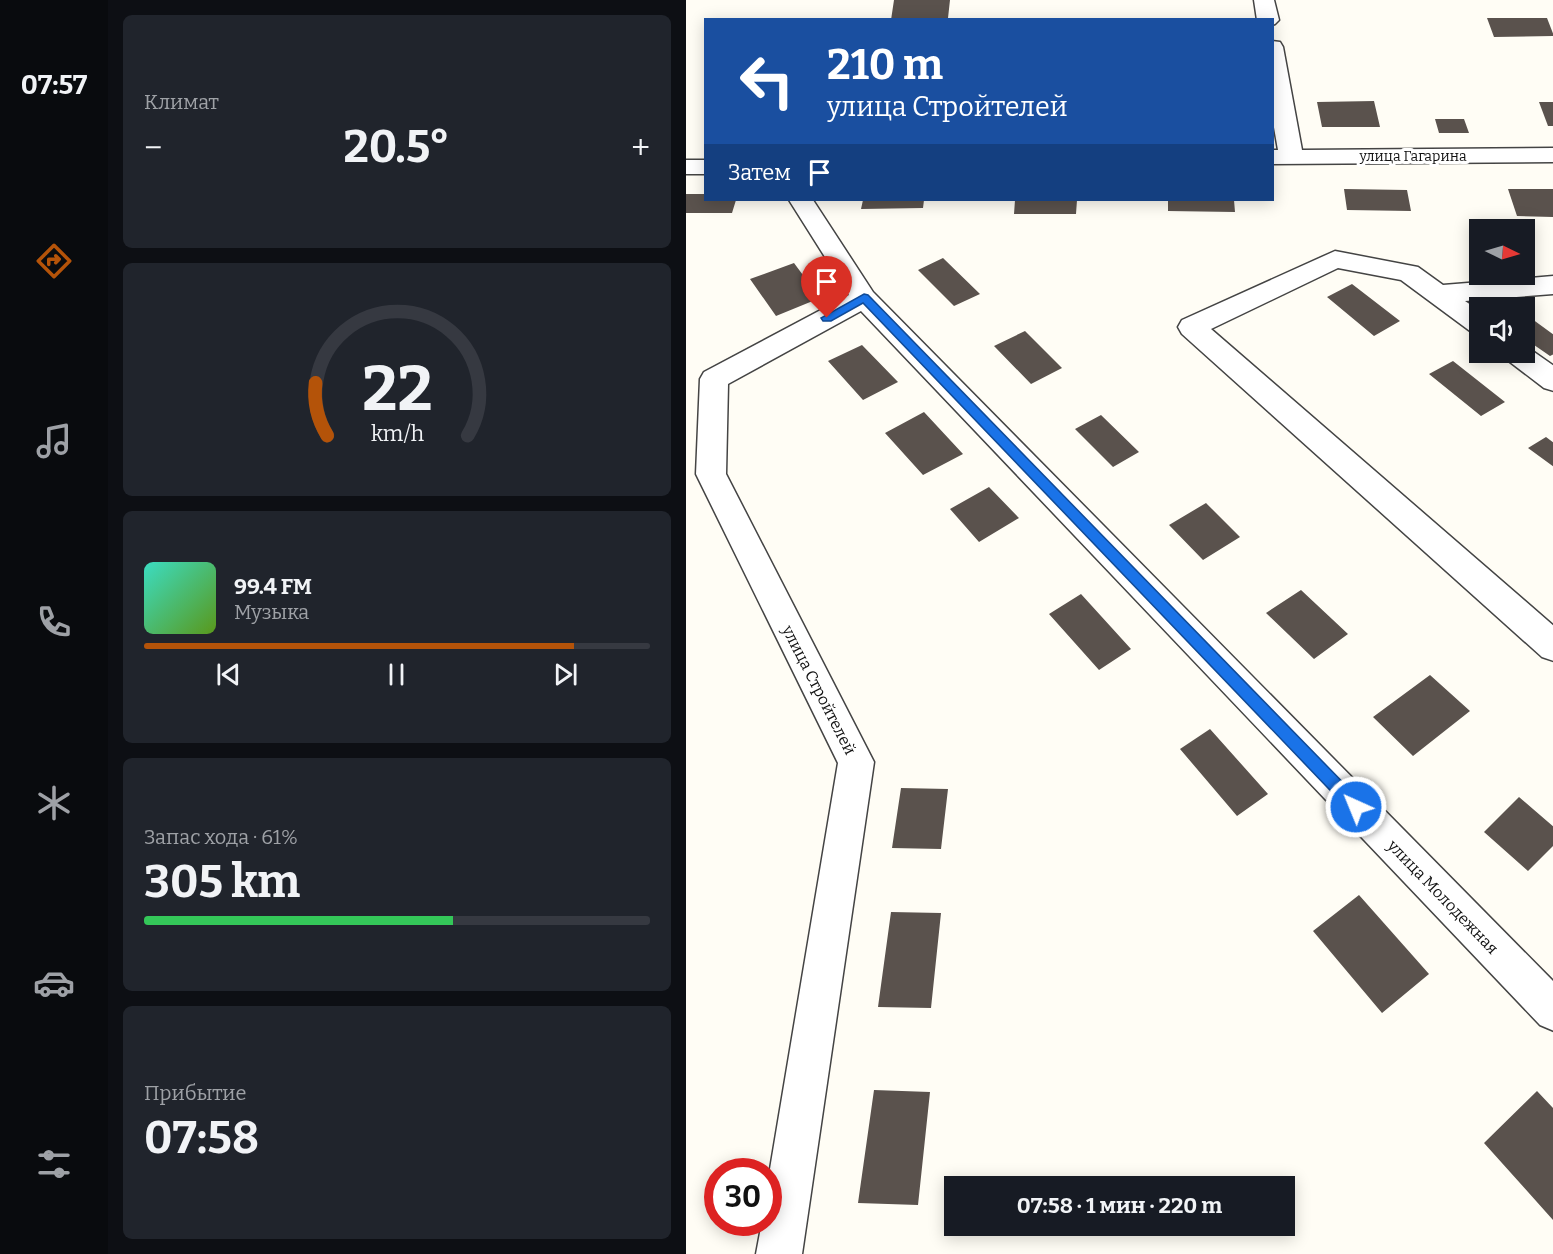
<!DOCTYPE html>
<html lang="ru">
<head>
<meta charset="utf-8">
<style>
  :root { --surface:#171b24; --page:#20242c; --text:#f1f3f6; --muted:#9ea1a6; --line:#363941; --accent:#b45309 }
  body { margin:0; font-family:Bitter,serif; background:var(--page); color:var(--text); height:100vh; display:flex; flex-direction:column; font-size:22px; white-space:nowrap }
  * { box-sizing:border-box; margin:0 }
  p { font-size:20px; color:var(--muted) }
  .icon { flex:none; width:33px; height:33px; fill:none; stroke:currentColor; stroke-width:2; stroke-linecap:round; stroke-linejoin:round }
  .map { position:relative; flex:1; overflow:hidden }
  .sheet { display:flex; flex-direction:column; gap:15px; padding:15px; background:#0d0f14; width:578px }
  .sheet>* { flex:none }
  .top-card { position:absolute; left:18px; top:18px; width:570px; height:183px; border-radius:0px; box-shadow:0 3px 15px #0003; background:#1a4fa0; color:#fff; overflow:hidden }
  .needle { width:39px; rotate:95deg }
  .tools { position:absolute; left:783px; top:219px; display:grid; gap:12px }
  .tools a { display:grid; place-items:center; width:66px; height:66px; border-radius:0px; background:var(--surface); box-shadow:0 3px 15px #0003; font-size:30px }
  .speed { position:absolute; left:18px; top:1158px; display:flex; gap:12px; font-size:30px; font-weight:700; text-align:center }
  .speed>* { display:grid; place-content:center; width:78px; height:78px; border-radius:50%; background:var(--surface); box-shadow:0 3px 15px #0003; line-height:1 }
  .speed .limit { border:9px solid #d22; background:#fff; color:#111 }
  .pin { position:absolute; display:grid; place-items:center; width:51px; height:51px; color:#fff; margin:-62px -26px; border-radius:50% 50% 50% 0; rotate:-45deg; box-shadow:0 0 6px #0007 }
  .pin .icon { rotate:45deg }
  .me { position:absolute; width:66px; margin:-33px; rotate:316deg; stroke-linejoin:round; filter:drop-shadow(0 0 4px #0008) }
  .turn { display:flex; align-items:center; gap:21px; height:126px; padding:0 24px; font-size:27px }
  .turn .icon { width:78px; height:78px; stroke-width:2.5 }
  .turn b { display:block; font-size:42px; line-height:51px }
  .then { display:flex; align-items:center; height:57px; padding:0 24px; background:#0003; gap:12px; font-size:22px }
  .big { font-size:45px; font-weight:700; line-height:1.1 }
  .sheet .card { flex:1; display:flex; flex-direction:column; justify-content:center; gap:9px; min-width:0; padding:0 21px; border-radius:9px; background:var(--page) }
  .sheet .dial { align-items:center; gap:0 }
  .dial svg { height:156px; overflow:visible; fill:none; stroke:var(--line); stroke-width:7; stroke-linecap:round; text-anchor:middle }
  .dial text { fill:var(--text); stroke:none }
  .song { display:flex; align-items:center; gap:18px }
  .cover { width:72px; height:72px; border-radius:9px; background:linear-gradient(135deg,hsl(170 70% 55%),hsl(90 70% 35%)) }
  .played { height:6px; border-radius:3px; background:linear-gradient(90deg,var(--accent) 85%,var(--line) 85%) }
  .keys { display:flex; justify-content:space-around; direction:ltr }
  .heat { display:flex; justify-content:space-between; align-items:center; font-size:33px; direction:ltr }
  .charge { height:9px; border-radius:4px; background:linear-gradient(90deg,#34c759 61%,var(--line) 0) }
  .trip { position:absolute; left:258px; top:1176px; width:351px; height:60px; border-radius:0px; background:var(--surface); box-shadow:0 3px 15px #0003; font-weight:700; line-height:60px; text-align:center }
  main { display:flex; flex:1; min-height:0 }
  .tab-bar { display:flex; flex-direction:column; width:108px; justify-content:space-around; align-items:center; background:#090b0e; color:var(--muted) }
  .tab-bar .icon { width:42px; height:42px }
  .tab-bar .selected { color:var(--accent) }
  .tab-bar b { font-size:27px; color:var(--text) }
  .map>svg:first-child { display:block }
</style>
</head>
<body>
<main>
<nav class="tab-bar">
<b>07:57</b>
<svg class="icon selected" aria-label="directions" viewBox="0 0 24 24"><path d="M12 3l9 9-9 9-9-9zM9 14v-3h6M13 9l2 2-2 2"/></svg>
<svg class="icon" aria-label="music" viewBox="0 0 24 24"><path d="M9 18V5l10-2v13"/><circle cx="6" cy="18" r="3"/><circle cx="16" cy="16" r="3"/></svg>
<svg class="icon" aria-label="phone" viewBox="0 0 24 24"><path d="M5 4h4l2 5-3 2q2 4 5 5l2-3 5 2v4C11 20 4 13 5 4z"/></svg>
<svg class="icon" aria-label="climate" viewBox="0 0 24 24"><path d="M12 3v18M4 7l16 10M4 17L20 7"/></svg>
<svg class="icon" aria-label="car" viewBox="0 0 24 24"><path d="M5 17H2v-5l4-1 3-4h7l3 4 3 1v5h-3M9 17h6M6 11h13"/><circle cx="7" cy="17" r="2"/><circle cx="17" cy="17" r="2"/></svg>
<svg class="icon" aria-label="filters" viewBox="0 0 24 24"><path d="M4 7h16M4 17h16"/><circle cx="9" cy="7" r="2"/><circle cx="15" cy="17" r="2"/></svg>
</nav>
<section class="sheet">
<div class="card"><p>Климат</p>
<div class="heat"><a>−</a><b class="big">20.5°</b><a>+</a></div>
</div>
<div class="card dial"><svg viewBox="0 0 100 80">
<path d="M14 69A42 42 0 1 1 86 69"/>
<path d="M14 69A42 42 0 0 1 8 42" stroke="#b45309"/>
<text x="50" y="56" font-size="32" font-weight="700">22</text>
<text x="50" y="72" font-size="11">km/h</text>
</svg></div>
<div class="card">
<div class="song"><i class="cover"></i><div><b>99.4 FM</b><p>Музыка</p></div></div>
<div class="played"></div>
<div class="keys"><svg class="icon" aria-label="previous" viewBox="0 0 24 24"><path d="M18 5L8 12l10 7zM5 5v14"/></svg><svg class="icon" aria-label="pause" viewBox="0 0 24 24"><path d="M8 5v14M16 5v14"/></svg><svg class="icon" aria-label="next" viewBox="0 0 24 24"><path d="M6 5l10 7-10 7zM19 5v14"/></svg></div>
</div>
<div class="card"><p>Запас хода · 61%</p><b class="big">305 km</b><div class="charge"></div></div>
<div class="card"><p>Прибытие</p><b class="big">07:58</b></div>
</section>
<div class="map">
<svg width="868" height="1254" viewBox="0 0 868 1254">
  <rect width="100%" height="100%" fill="#fffdf5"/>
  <path fill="#5a524d" d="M208,0H264L262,18L205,20Z
    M801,18H861L868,36L808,37Z
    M688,101L694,127H636L631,102Z
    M853,102H868V126H862Z
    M749,119H778L783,133H753Z
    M658,189L721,190L725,211L661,210Z
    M822,189H868V217L831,216Z
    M0,194H20V200H50L46,213H0Z
    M177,200H238L237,208L175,209Z
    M329,200H391L390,214H328Z
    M482,200H548L549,212L482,211Z
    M257,258L294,294L268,306L232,270Z
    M108,263L134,298L90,316L64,279Z
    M666,284L714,321L688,336L641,297Z
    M842,316L868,335V354L864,356L838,338V318Z
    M339,331L376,368L345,384L308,346Z
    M176,345L212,382L177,400L142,361Z
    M767,361L819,402L795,416L743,374Z
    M238,412L277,454L237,475L199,433Z
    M415,415L453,452L427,467L389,429Z
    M860,437L868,443V467L842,448Z
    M303,487L333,518L293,542L264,509Z
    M520,503L554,537L517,560L483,525Z
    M615,590L662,634L628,659L580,613Z
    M395,594L445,649L413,670L363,614Z
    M744,675L784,711L727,756L687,717Z
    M524,729L582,794L551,816L494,749Z
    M215,788L262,789L255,849L206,848Z
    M833,797L868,827V845L842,871L798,832Z
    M673,895L743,974L696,1013L627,931Z
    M205,912L255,913L245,1008L192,1007Z
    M188,1090L244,1092L232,1205L172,1203Z
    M851,1091L868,1109V1221L798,1143Z"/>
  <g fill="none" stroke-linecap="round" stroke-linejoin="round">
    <g stroke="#444" stroke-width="3">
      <path id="minor" d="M568,0H588L593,20L589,24L586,25V20H571Z
        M586,41L594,42L597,47L616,150L868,148V162L586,164V150H592L586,116Z
        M0,160H20V174H0Z
        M103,200H127L187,292L868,982V1031L854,1025L175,311L42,384L40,474L188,762L116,1254H70L76,1222H82V1181L152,763L10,474L14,379L18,372L163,295Z
        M649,251L732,267L757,285L868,276V294L779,301L794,311V334L784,331L715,280L652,268L525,329L868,626V661L856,657L496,334L492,327L496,320Z
        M838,345L868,366V391L858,388L820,359L817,352H838Z"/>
    </g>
    <use href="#minor" fill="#fff" fill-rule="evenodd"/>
  </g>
  <path fill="#1a73e8" stroke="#114b97" stroke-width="1.5" d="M178,294L182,295L676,802L678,807L676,812L670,814L665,812L177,303L145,321H137L135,318Z"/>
  <g text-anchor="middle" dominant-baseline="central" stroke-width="6" stroke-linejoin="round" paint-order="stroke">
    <g font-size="14" fill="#111" stroke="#fff">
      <text x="727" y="156">улица Гагарина</text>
    </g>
    <g font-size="16" fill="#111" stroke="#fff">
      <text transform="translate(133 690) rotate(63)">улица Стройтелей</text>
      <text transform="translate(757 897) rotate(46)">улица Молодежная</text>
    </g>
  </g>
</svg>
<div class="tools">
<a><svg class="needle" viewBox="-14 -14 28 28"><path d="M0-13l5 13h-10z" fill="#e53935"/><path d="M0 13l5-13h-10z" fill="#9ea1a6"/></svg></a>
<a><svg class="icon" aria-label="sound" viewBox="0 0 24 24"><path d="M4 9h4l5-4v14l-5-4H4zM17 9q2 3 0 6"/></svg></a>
</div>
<div class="speed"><div class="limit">30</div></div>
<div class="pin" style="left:141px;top:318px;background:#d93025"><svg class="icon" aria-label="arrive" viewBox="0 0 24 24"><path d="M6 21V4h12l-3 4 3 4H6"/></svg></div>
<svg class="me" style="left:670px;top:807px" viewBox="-20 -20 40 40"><circle r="17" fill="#1a73e8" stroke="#fff" stroke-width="3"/><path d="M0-11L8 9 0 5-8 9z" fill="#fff"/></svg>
<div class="trip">07:58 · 1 мин · 220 m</div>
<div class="top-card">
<div class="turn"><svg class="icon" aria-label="left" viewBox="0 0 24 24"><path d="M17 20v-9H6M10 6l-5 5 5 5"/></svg><div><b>210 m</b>улица Стройтелей</div></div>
<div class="then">Затем<svg class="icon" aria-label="arrive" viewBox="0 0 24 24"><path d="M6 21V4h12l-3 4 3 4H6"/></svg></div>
</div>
</div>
</main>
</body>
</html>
